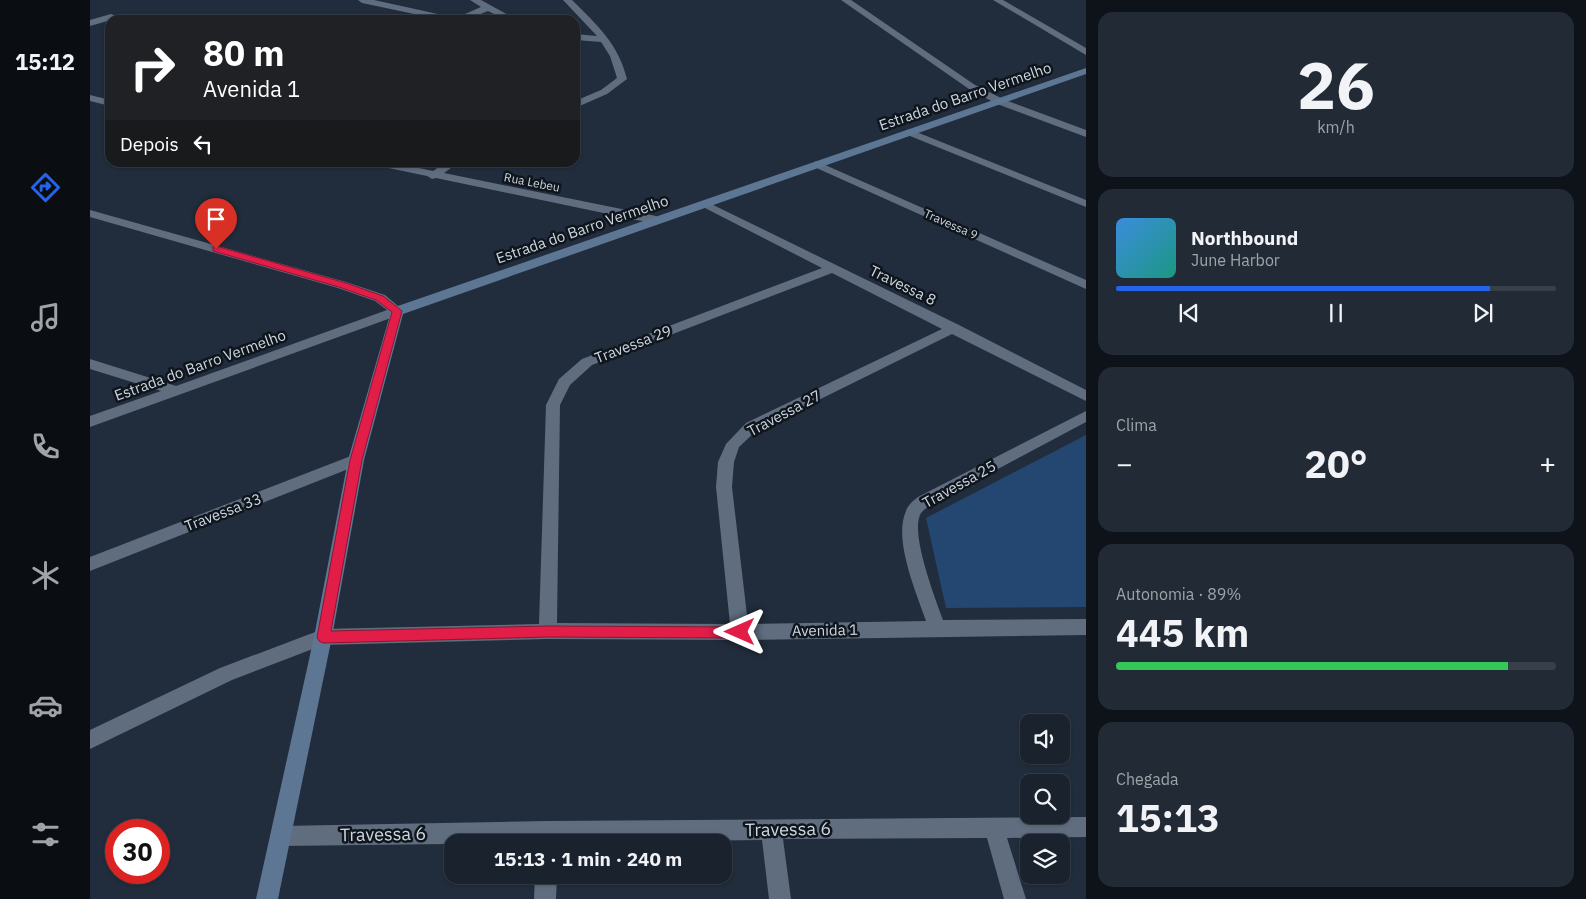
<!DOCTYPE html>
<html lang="pt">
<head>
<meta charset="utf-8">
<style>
  :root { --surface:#19222d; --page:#222a35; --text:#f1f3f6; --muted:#9fa4aa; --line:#373f49; --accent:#2563eb }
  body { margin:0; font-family:"IBM Plex Sans",sans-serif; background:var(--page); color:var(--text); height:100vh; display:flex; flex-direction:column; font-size:19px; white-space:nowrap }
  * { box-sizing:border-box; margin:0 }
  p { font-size:16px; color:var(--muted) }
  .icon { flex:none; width:28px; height:28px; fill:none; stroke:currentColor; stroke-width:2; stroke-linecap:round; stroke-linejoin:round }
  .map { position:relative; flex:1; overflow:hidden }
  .sheet { display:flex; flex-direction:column; gap:12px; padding:12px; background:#0e1319; width:500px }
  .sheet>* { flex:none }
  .hud { position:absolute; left:15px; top:15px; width:475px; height:152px; border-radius:15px; box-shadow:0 1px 4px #0004,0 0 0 1px var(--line); background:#202124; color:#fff; overflow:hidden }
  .controls { position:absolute; left:930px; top:714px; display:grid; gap:10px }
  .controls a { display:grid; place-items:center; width:50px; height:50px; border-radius:10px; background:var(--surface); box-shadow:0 1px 4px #0004,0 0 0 1px var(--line); font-size:25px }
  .speed { position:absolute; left:15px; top:819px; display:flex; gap:10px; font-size:25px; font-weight:700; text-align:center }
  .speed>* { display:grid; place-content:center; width:65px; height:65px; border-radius:50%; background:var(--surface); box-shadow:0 1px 4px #0004,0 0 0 1px var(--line); line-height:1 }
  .speed .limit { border:8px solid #d22; background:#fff; color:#111 }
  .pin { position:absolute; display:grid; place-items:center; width:42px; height:42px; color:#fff; margin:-51px -21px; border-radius:50% 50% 50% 0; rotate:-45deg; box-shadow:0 0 5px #0007 }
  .pin .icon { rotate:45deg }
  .me { position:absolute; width:55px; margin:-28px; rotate:270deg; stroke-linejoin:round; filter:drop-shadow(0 0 4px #0008) }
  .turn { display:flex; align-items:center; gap:18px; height:105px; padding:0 15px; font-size:22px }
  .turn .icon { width:65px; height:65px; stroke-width:2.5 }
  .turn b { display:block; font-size:35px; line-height:42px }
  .then { display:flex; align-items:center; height:48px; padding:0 15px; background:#0003; gap:10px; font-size:19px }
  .big { font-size:38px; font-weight:800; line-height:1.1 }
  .sheet .card { flex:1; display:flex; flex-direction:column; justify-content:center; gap:8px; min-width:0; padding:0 18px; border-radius:15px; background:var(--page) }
  .sheet .dial { align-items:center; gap:0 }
  .dial b { font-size:65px; line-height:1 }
  .song { display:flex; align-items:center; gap:15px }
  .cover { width:60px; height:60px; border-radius:8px; background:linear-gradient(135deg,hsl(210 70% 55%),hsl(170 70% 35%)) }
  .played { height:5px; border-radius:2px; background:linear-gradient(90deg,var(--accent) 85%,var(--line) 85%) }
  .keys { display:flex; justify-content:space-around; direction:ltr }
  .heat { display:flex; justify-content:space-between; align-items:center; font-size:28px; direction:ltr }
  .charge { height:8px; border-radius:4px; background:linear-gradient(90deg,#34c759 89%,var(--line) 0) }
  .trip { position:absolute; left:354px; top:834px; width:288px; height:50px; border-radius:15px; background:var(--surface); box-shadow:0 1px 4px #0004,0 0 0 1px var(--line); font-weight:800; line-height:50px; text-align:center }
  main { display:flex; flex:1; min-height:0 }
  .tabs { display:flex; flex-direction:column; width:90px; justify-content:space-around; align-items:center; background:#0a0e12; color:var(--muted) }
  .tabs .icon { width:35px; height:35px }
  .tabs .current { color:var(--accent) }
  .tabs b { font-size:22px; color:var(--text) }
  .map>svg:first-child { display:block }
</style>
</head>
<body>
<main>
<nav class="tabs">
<b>15:12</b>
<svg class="icon current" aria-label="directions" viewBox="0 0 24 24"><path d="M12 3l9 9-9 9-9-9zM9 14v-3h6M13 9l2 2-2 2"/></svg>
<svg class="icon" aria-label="music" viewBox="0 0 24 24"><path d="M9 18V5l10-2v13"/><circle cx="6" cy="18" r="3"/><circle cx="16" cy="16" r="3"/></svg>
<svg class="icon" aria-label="phone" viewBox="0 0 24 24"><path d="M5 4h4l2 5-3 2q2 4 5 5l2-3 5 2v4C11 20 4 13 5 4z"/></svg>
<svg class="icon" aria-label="climate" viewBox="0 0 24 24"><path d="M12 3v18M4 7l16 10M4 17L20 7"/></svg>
<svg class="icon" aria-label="car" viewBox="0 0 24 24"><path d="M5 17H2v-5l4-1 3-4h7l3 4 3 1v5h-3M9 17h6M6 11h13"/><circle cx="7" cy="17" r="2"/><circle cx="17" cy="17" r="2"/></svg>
<svg class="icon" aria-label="filters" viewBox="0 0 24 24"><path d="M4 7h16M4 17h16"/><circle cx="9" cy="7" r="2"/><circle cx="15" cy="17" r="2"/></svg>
</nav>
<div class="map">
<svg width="996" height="899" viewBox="0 0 996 899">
  <rect width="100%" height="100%" fill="#212d3c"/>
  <path fill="#234771" d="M996,435V607L856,608L836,518Z"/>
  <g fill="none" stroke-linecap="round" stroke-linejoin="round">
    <path fill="#5f6d7f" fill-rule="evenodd" d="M268,0H284L366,18L391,7L380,0H391L427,20H416L398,11L376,20H353L272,3Z
      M473,0H482C507,25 528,43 537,79L517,94L485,108V101L511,90L527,78L520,56L511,42L485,40V34L507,36Z
      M751,0H761L885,85L915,100L996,130V137L907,104L879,89Z
      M903,0H913L996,48V55Z
      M21,14L39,20H21L0,26V20Z
      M0,95L20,100V106L0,101Z
      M819,129L996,200V207L815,134L814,132Z
      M726,161L996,280V289L722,166L721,164Z
      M279,162H302L343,171L356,162H369L354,173L566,216L572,220L566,224L346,178L342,179L337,176L284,165Z
      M615,201L869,325L996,390V401L862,334L666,431L649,447L644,462L642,487L658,624L836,621C826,592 803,539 816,511C818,505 823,501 828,497L996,411V422L840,505C837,508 833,510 831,513C819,532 846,600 853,620L996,619V635L650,640L458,639L233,645L142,680L0,749V730L130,668L233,629L449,624L456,405L469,379L492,359L732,268L611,206L609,204ZM742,273L852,329L656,423L636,444L628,462L626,487L640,624L467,623L470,405L480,385L502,365Z
      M0,210L256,282L295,295L314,311L312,314L0,427V416L71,391L0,369V359L86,386L297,310L285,301L248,288L0,217Z
      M266,454L271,456L274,460L271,464L0,571V557Z
      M996,817V837L917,838L936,899H914L897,838L693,839L701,899H679L672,840L191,846L184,843L181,836L184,829L191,826L457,821Z
      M445,875H467L466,899H444Z"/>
    <path fill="#5d7694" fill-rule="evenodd" d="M996,68V74L313,314L274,460L242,637L188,899H166L224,637L258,460L302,308Z"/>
  </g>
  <path fill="#e11d48" stroke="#92132f" d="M126,246L256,283L293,296L312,311L272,460L241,631L458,626L650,627L655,628L657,632L655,637L650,638L458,637L233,643L229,641L227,637L260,460L302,312L286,300L249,287L123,251V247Z"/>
  <g text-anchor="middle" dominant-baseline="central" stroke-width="5" stroke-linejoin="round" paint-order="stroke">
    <g font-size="12" fill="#ced6e0" stroke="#0f151c">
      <text transform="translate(442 182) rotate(11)">Rua Lebeu</text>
      <text transform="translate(861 224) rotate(24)">Travessa 9</text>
    </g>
    <g font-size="15" fill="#ced6e0" stroke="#0f151c">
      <text transform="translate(875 96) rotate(-19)">Estrada do Barro Vermelho</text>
      <text transform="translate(492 229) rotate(-19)">Estrada do Barro Vermelho</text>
      <text transform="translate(813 285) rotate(26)">Travessa 8</text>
      <text transform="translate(543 344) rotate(-21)">Travessa 29</text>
      <text transform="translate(110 365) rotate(-20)">Estrada do Barro Vermelho</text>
      <text transform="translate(694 413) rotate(-28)">Travessa 27</text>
      <text transform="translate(869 484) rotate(-29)">Travessa 25</text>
      <text transform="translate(133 512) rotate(-21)">Travessa 33</text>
      <text transform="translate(735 630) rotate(-1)">Avenida 1</text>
    </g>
    <g font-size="18" fill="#ced6e0" stroke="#0f151c">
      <text transform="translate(698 829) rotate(-1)">Travessa 6</text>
      <text transform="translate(293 834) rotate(-1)">Travessa 6</text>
    </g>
  </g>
</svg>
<div class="controls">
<a><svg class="icon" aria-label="sound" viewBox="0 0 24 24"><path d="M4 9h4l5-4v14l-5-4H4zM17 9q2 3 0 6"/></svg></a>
<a><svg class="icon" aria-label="search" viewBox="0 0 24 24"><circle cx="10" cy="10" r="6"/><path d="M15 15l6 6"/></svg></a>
<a><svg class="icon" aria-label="layers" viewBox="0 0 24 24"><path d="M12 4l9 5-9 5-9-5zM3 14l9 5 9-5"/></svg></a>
</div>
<div class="speed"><div class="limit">30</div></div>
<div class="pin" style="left:126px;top:249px;background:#d93025"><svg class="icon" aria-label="arrive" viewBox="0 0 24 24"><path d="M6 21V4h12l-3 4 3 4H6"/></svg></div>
<svg class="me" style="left:650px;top:632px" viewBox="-20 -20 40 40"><path d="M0-17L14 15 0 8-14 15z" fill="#e11d48" stroke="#fff" stroke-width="4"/></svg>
<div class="trip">15:13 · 1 min · 240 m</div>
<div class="hud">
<div class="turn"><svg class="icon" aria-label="right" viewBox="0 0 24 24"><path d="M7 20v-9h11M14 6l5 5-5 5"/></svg><div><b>80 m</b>Avenida 1</div></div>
<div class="then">Depois<svg class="icon" aria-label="left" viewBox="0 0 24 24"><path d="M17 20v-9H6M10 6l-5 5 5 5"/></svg></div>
</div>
</div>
<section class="sheet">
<div class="card dial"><b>26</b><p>km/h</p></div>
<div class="card">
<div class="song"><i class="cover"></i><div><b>Northbound</b><p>June Harbor</p></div></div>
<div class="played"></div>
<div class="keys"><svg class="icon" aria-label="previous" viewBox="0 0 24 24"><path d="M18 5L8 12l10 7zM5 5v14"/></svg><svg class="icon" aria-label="pause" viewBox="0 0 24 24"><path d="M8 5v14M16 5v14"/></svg><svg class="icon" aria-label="next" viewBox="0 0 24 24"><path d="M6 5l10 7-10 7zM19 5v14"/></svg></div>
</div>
<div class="card"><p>Clima</p>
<div class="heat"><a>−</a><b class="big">20°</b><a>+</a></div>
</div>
<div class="card"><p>Autonomia · 89%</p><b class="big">445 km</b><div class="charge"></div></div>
<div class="card"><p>Chegada</p><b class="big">15:13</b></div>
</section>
</main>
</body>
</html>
